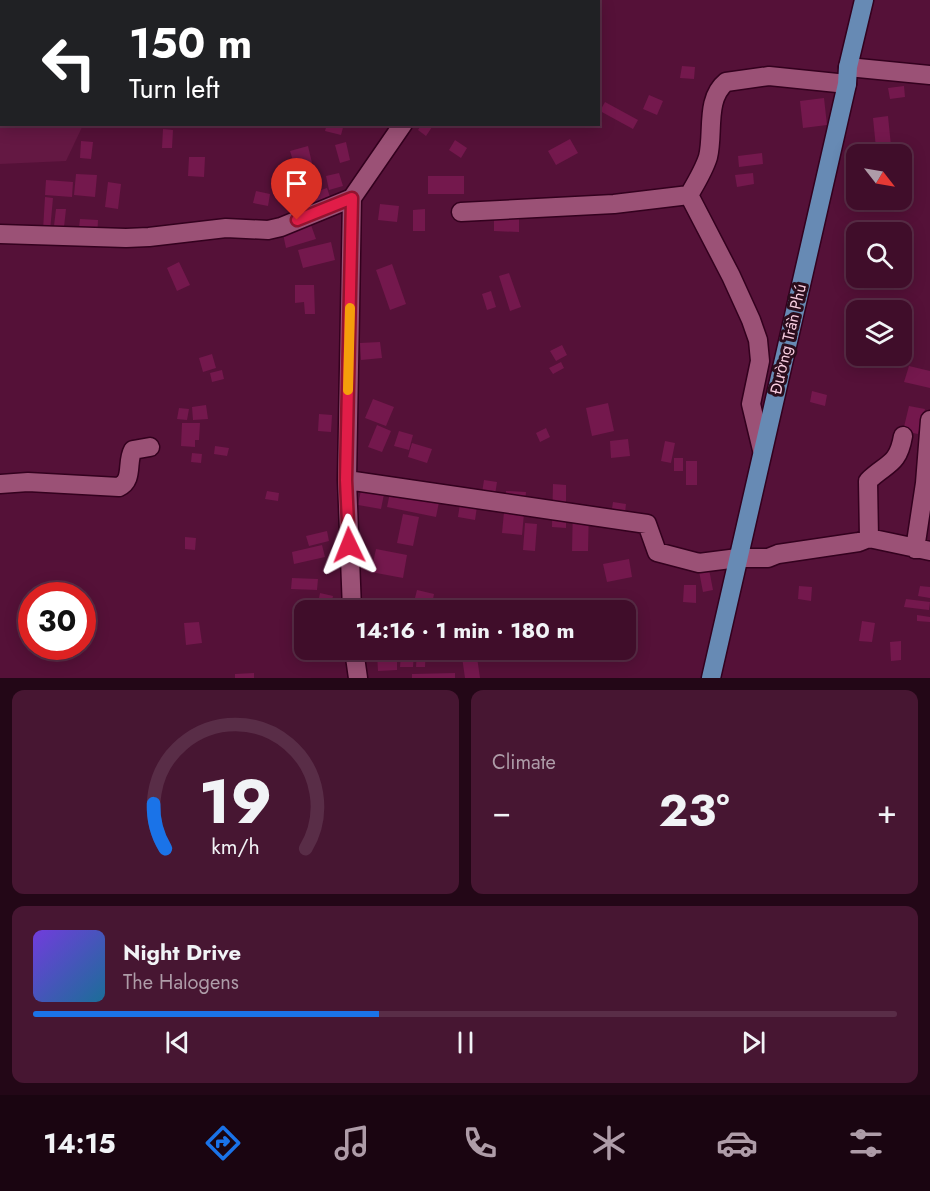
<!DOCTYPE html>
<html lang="en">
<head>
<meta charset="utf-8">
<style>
  :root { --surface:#400d2a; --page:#471632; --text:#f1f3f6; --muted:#ae9ca8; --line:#592d47; --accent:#1a73e8 }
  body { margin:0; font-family:Jost,sans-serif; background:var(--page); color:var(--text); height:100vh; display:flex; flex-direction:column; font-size:22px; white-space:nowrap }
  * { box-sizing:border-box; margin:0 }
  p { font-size:20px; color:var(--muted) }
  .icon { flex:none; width:33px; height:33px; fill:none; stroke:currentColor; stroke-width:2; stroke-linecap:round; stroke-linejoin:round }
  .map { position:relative; height:678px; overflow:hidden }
  .panel { display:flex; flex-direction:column; gap:12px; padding:12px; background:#230717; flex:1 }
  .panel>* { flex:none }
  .top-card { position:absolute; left:0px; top:0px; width:600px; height:126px; box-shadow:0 3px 15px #0003,0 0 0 2px var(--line); background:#202124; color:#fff; overflow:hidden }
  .needle { width:39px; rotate:121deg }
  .fabs { position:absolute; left:846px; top:144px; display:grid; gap:12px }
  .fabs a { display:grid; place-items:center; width:66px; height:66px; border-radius:12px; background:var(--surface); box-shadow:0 3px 15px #0003,0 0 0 2px var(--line); font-size:30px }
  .speed { position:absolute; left:18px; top:582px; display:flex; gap:12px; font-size:30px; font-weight:700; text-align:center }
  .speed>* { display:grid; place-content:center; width:78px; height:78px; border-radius:50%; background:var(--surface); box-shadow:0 3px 15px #0003,0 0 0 2px var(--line); line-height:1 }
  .speed .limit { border:9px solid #d22; background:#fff; color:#111 }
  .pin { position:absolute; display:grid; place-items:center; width:51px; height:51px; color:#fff; margin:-62px -26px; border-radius:50% 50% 50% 0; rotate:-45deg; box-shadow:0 0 6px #0007 }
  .pin .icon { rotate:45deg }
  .me { position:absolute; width:66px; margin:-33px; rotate:358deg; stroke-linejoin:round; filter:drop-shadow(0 0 4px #0008) }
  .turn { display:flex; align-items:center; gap:21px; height:126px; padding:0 30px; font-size:27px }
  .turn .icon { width:78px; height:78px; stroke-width:2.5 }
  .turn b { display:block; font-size:42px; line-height:51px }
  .big { font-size:45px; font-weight:700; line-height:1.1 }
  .panel .card { flex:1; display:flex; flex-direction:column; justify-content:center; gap:9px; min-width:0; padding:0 21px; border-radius:12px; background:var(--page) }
  .panel .dial { align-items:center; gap:0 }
  .dial svg { height:156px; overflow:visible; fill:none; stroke:var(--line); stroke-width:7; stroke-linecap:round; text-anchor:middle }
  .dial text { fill:var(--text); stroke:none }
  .song { display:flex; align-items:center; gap:18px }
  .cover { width:72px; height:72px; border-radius:9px; background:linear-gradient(135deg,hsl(260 70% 55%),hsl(200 70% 35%)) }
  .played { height:6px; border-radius:3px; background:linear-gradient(90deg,var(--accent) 40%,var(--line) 40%) }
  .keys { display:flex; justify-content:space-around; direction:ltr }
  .heat { display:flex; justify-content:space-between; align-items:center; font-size:33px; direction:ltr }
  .panel .tiles { flex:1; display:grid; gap:12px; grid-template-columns:1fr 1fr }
  .card:last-child { grid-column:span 2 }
  .trip { position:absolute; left:294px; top:600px; width:342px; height:60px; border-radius:12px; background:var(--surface); box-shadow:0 3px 15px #0003,0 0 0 2px var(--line); font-weight:700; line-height:60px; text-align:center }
  .dock { display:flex; height:96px; justify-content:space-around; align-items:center; background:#1a0511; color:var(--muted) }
  .dock .icon { width:42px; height:42px }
  .dock .current { color:var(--accent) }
  .dock b { font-size:27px; color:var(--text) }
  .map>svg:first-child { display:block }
</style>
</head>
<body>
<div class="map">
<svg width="930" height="678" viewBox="0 0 930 678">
  <rect width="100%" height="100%" fill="#551138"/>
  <path fill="#641843" d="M0,0H143L2,2V124L83,125L66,161L0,164Z"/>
  <path fill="#74184d" d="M682,66L695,67L694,79L680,78Z
    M904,86L905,97L890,99L888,88Z
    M649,95L663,101L657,115L643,109Z
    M824,98L827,125L803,128L800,101Z
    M605,102L638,120L633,129L600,111Z
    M888,116L891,146L876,148L873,118Z
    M327,124H344L341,135L325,131Z
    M422,124H429L432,127L426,136L418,130Z
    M163,129L173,130L172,148H162Z
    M570,139L578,153L556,165L548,151Z
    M455,140L467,148L461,158L449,150Z
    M81,141L93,142L91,159L80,158Z
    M346,142L350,160L340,163L335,145Z
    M308,146L312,163L295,167L290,151Z
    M762,153L763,164L739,167L738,156Z
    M189,157H205L204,177L188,176Z
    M339,173L343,186L329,190L326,176Z
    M753,173L754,184L737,187L735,175Z
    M76,174L97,175L95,197L74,195Z
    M428,176H464V194H428Z
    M46,180L73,182L72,197L45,195Z
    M108,182L121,184L118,209L105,207Z
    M297,185L300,196L278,201L275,191Z
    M327,188L331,200L307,207L303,196Z
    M256,191L270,194L268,206L253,203Z
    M45,197L53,198L50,231L43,230Z
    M380,204L399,206L397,222L378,220Z
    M56,209H66L64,227L54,226Z
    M425,209V231H413V210Z
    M80,219L98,220L97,239L78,237Z
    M494,219H519V232L494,231Z
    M311,225L316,239L286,248L283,234Z
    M331,242L335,260L303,268L298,250Z
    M179,262L190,285L177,291L167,268Z
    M392,264L406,304L390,310L376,270Z
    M509,273L521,307L510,311L499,276Z
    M295,285H314L315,314H305L304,302L295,303Z
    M491,291L496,307L487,310L482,294Z
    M380,342L382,358L361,360L360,343Z
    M562,345L567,355L556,361L550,351Z
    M212,354L216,368L203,372L199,358Z
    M561,362L564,368L553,374L549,368Z
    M909,366L930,371V388L904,382Z
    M222,370L224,379L212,382L210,373Z
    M812,391L827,395L825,406L810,402Z
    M373,399L394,407L386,426L365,418Z
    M608,403L614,431L592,436L586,408Z
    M206,405L208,419L193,420L192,407Z
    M909,406L925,409L918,434L903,431Z
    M179,408L189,409L187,420L177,419Z
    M319,414L332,415L331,432L318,431Z
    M182,423H200L199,440H195V447L181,446Z
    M377,425L391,431L382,452L368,447Z
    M546,428L550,437L540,442L536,433Z
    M399,431L413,435L409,450L394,446Z
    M628,439L630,456L611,458L610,441Z
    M665,441L675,443L671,463L661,461Z
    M412,443L432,449L427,463L408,457Z
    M215,446L229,448L227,456L214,454Z
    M192,453L202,454L201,463L191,462Z
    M674,458H683V471H674Z
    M686,461H697V485H686Z
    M363,480L386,484L381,509L358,505Z
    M484,480L497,482L493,508L480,506Z
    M392,483L441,492L436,517L387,507Z
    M553,484L566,485V528L552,527Z
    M267,491L279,493L278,501L265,499Z
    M506,491L526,492L522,535L502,533Z
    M461,497L478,500L475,520L458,517Z
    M613,502L626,504L623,531L609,529Z
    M573,506L589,507L588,551H572Z
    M403,514L419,517L413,546L397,543Z
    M525,523L537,524L535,551L523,550Z
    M327,531L329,541L309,546L306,536Z
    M185,537L196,538L195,550L185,549Z
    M322,545L325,557L294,564L292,552Z
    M376,549L407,555L403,578L371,572Z
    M629,559L632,577L607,582L603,564Z
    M708,564L713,590L703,592L698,566Z
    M292,578L318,579L317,590L291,589Z
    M684,585H696V603L683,602Z
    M799,586L812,587L811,601L798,599Z
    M920,586L930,587V598L918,596Z
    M417,590L434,594L431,610H412Z
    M320,593L333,596L331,606L318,603Z
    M906,599L930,602L929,610L904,607Z
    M296,604L325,609V610H304V620L294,618Z
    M917,615L930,617V622L917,621Z
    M862,621L875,623L872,642L859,641Z
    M199,622L202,643L186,645L184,623Z
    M301,633L304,634V646L299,645Z
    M901,641V660L891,661L890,642Z
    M417,650H426L425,667H416Z
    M461,650H476L480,678H465Z
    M489,650H500L501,657L491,659Z
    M397,653V670L378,671L377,654Z
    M401,653L414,654L413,667H400Z
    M254,673V678H235V674Z
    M455,673V678H412V674Z"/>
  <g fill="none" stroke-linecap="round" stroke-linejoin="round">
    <g stroke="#33011e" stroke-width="21">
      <path id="minor" d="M492,2L493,0
        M848,67L930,75
        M689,195L731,276L751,320L758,340L760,361L751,404L762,450
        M689,195C696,183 704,170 708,157C714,133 705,99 726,82L769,76L847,84
        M461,212L614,204L689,195
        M0,234L126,238L149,237L226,228L268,230L281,227L352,198
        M347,480L647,524L657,552L699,563L738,558H768L778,554L859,542L869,538L930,551
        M0,484L28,482L119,487C134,480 126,462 133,450L150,447
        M869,538L868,481C886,463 898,466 903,436
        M915,549L925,483L930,420
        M352,610L347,480L352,198L403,124
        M354,650L358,678"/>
    </g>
    <g stroke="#33011e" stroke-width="21">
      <path id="major" d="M711,678L847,84L848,67L864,0"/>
    </g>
    <use href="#minor" stroke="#9b5176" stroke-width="18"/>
    <use href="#major" stroke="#678ab4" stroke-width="18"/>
  </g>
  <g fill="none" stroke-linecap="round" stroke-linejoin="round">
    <g stroke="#92132f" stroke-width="15">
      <path id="route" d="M297,220L352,198L346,480L349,545"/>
    </g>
    <use href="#route" stroke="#e11d48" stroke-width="10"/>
    <path stroke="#f59e0b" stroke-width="10" d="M348,390L350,308"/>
  </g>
  <g text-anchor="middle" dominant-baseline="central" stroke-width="6" stroke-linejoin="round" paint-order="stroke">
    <g font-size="16" fill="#f9cee1" stroke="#2a0d1c">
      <text transform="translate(788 339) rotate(-77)">Đường Trần Phú</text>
    </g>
  </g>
</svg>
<div class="fabs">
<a><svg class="needle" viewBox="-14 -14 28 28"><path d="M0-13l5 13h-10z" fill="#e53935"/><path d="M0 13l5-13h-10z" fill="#ae9ca8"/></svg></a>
<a><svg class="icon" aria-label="search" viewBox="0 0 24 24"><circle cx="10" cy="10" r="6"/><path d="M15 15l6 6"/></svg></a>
<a><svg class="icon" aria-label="layers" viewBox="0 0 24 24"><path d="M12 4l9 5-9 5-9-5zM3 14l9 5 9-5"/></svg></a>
</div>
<div class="speed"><div class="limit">30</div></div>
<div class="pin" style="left:297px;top:220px;background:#d93025"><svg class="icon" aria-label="arrive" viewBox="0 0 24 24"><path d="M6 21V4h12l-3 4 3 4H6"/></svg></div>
<svg class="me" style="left:349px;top:545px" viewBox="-20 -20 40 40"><path d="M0-17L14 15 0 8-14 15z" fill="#e11d48" stroke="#fff" stroke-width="4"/></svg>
<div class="trip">14:16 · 1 min · 180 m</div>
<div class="top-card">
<div class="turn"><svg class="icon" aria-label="left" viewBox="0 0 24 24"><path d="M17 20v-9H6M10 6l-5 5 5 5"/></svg><div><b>150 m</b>Turn left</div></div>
</div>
</div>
<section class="panel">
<div class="tiles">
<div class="card dial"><svg viewBox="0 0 100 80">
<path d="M14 69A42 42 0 1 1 86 69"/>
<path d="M14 69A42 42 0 0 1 8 46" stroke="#1a73e8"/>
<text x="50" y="56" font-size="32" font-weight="700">19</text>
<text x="50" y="72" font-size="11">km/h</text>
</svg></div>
<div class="card"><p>Climate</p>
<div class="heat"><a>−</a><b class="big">23°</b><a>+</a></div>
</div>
<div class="card">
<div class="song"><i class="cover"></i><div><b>Night Drive</b><p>The Halogens</p></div></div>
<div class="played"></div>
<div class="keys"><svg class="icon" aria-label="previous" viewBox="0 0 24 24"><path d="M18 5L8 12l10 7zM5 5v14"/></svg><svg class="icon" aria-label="pause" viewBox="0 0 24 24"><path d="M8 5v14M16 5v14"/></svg><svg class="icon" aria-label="next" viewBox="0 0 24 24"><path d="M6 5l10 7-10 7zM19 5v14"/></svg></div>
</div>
</div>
</section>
<nav class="dock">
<b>14:15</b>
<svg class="icon current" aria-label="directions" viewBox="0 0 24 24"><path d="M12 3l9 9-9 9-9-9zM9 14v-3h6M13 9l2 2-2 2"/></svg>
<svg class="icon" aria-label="music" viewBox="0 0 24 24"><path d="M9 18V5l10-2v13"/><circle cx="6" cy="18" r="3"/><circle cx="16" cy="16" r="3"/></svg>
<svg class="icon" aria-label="phone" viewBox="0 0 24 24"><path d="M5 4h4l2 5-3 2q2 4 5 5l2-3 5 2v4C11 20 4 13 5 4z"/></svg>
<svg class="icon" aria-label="climate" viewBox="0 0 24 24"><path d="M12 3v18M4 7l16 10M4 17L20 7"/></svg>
<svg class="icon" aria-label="car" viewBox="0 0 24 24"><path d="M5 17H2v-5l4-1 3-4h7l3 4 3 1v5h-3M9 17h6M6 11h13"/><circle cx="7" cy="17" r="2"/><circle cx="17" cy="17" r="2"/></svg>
<svg class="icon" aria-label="filters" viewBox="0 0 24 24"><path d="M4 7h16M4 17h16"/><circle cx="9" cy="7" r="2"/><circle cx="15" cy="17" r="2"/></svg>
</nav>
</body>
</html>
